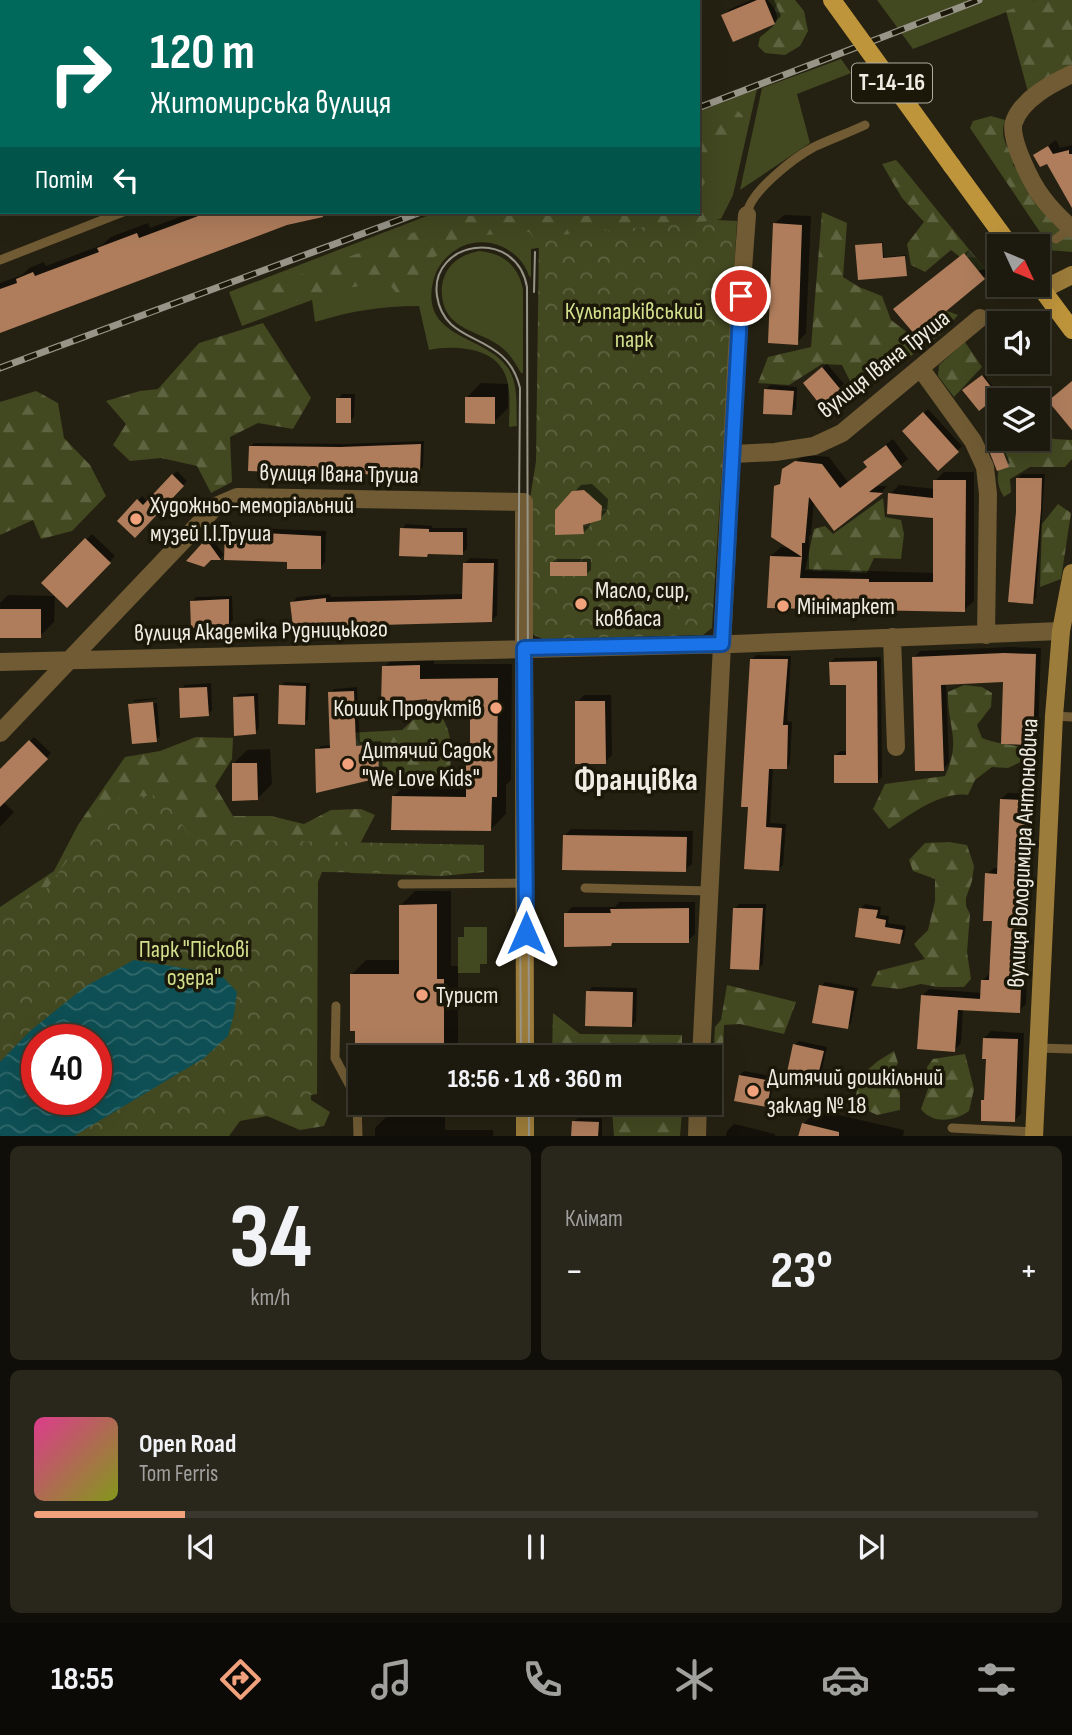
<!DOCTYPE html>
<html lang="uk">
<head>
<meta charset="utf-8">
<style>
  :root { --surface:#1c190e; --page:#29261c; --text:#f1f3f6; --muted:#a0a09e; --line:#3a382e; --accent:#f1a17b }
  body { margin:0; font-family:"Sofia Sans Condensed",sans-serif; background:var(--page); color:var(--text); height:100vh; display:flex; flex-direction:column; font-size:26px; white-space:nowrap }
  * { box-sizing:border-box; margin:0 }
  p { font-size:23px; color:var(--muted) }
  .icon { flex:none; width:38px; height:38px; fill:none; stroke:currentColor; stroke-width:2; stroke-linecap:round; stroke-linejoin:round }
  .map { position:relative; height:1136px; overflow:hidden }
  .drawer { display:flex; flex-direction:column; gap:10px; padding:10px; background:#0f0e08; flex:1 }
  .drawer>* { flex:none }
  .hud { position:absolute; left:0px; top:0px; width:700px; height:214px; box-shadow:0 7px 28px #0002,0 0 0 2px var(--line); background:#00695c; color:#fff; overflow:hidden }
  .needle { width:46px; rotate:134deg }
  .fabs { position:absolute; left:987px; top:234px; display:grid; gap:14px }
  .fabs a { display:grid; place-items:center; width:63px; height:63px; border-radius:0px; background:var(--surface); box-shadow:0 7px 28px #0002,0 0 0 2px var(--line); font-size:35px }
  .speed { position:absolute; left:21px; top:1024px; display:flex; gap:14px; font-size:35px; font-weight:700; text-align:center }
  .speed>* { display:grid; place-content:center; width:91px; height:91px; border-radius:50%; background:var(--surface); box-shadow:0 7px 28px #0002,0 0 0 2px var(--line); line-height:1 }
  .speed .limit { border:10px solid #d22; background:#fff; color:#111 }
  .pin { position:absolute; display:grid; place-items:center; width:60px; height:60px; color:#fff; margin:-30px; border:4px solid #fff; border-radius:50%; box-shadow:0 2px 7px #0007 }
  .me { position:absolute; width:77px; margin:-38px; rotate:0deg; stroke-linejoin:round; filter:drop-shadow(0 0 5px #0008) }
  .turn { display:flex; align-items:center; gap:24px; height:147px; padding:0 35px; font-size:32px }
  .turn .icon { width:91px; height:91px; stroke-width:2.5 }
  .turn b { display:block; font-size:49px; line-height:60px }
  .then { display:flex; align-items:center; height:66px; padding:0 35px; background:#0003; gap:14px; font-size:26px }
  .big { font-size:52px; font-weight:700; line-height:1.1 }
  .drawer .widget { flex:1; display:flex; flex-direction:column; justify-content:center; gap:10px; min-width:0; padding:0 24px; border-radius:10px; background:var(--page) }
  .drawer .dial { align-items:center; gap:0 }
  .dial b { font-size:91px; line-height:1 }
  .song { display:flex; align-items:center; gap:21px }
  .cover { width:84px; height:84px; border-radius:10px; background:linear-gradient(135deg,hsl(330 70% 55%),hsl(70 70% 35%)) }
  .played { height:7px; border-radius:4px; background:linear-gradient(90deg,var(--accent) 15%,var(--line) 15%) }
  .keys { display:flex; justify-content:space-around; direction:ltr }
  .heat { display:flex; justify-content:space-between; align-items:center; font-size:38px; direction:ltr }
  .drawer .tiles { flex:1; display:grid; gap:10px; grid-template-columns:1fr 1fr }
  .widget:last-child { grid-column:span 2 }
  .trip { position:absolute; left:348px; top:1045px; width:374px; height:70px; border-radius:0px; background:var(--surface); box-shadow:0 7px 28px #0002,0 0 0 2px var(--line); font-weight:700; line-height:70px; text-align:center }
  .menu { display:flex; height:112px; justify-content:space-around; align-items:center; background:#0b0a06; color:var(--muted) }
  .menu .icon { width:49px; height:49px }
  .menu .active { color:var(--accent) }
  .menu b { font-size:32px; color:var(--text) }
  .map>svg:first-child { display:block }
</style>
</head>
<body>
<div class="map">
<svg width="1072" height="1137" viewBox="0 0 1072 1137">
  <defs>
    <pattern id="forest-firs" width="22" height="20" patternUnits="userSpaceOnUse" patternTransform="scale(1.75)"><rect width="22" height="20" fill="#424820"/><path d="M5 1l3.5 6h-7zM16 11l3.5 6h-7z" fill="#5e6340"/></pattern>
    <pattern id="park-crowns" width="20" height="18" patternUnits="userSpaceOnUse" patternTransform="scale(1.75)"><rect width="20" height="18" fill="#424820"/><path d="M2 6a3 3 0 1 1 6 0M12 15a3 3 0 1 1 6 0" fill="none" stroke="#5e6340"/></pattern>
    <pattern id="water-waves" width="16" height="10" patternUnits="userSpaceOnUse" patternTransform="scale(1.75)"><rect width="16" height="10" fill="#0d4f54"/><path d="M0 5q4-4 8 0t8 0" fill="none" stroke="#31696c"/></pattern>
  </defs>
  <rect width="100%" height="100%" fill="#252112"/>
  <path fill="#424820" d="M877,0H1037L913,49Z
    M841,59L851,73L797,94L810,143L740,190L762,88Z
    M757,89L733,195L721,219L531,249V277L529,276C521,250 489,235 463,246C448,253 437,265 433,282C420,339 486,335 508,368C519,385 516,408 517,426L509,427C509,410 512,388 504,372C492,347 453,345 429,350L419,306C380,306 352,311 315,322L312,300L242,326L229,292L437,212H698V112Z
    M479,251C503,253 518,265 523,289V373H521C515,362 508,351 497,344C477,331 449,329 443,302C441,293 441,284 445,275C451,261 464,254 479,251Z
    M464,927H487V964H480V973H458V937H464Z"/>
  <path fill="url(#forest-firs)" d="M768,0H795L804,11L808,31L800,46L785,55L765,53L758,46L760,37C777,24 784,19 768,0Z
    M1037,0H1072V65L1055,73L1028,92L1006,11Z
    M737,110L743,116L741,128L702,187L718,220L655,314L539,245L529,232L470,236L431,259L419,294L408,299H401L390,285C367,284 347,286 326,296L318,293L251,317L239,312L234,300L468,212H698V125Z
    M991,116L1005,120C1000,135 1005,145 1015,158L1013,165L1072,233V252L1047,250L1044,238L970,128L973,121Z
    M896,160L903,168L985,269L978,271L951,250L925,272L911,265L907,244L924,222L902,198L882,164Z
    M822,212L847,223L843,277L859,287L882,296L891,320L916,339L947,311L958,315L941,334L857,395L842,365L822,364L789,385L758,383L768,357L811,347Z
    M263,323L311,398L293,429L258,423L230,437L232,482L211,493L197,466L161,458L130,461L113,445L126,424L106,401L140,391L158,389L199,343Z
    M965,342L982,367L954,397L938,376L939,365Z
    M36,391L58,403L64,438L90,465L106,496L72,531L41,539L33,520L0,535V402Z
    M999,404V439H1038V405L1041,409L1040,432L1054,439L1072,440V459L1065,467H1030L1010,479L1011,492L1004,497C990,476 1005,461 998,440C995,431 988,424 985,415Z
    M883,498L885,517L901,520L904,534L901,559L874,558L867,573L805,570L814,529L825,526L833,534Z
    M1058,504L1071,513L1061,579L1040,587L1042,524Z
    M964,685L982,687L992,693L991,707L977,725L982,738C1000,745 1015,745 1034,749L1031,757L1008,768L992,767L975,780L968,795C941,791 911,814 889,829L873,809L885,784L945,776C962,739 947,728 948,692Z
    M442,717C453,735 452,755 449,775L431,785L384,786L376,773L353,749L348,733L402,730L413,720Z
    M196,737L233,738L232,759L215,786L233,816H271L304,824L331,810L361,809L375,815L361,842L357,844L484,845L483,871L441,876L351,873L286,848L310,1070L311,1100L330,1112L324,1126L300,1130L267,1116L240,1121L229,1136H129L152,962L0,1062V907L54,871L78,825L125,757L160,751Z
    M949,842L967,845L974,866L972,881L966,898V906L970,914L967,952L971,979L964,987H938L921,984L900,989L871,986L878,971L925,959L914,944L928,930L935,901V879L913,871L909,860L925,843Z
    M727,985L796,1002L784,1034L740,1024L724,1025L722,1075L712,1076L715,1027L721,1020Z
    M553,1013L580,1034L682,1035V1057H552Z
    M894,1051L898,1063L889,1078L900,1092V1110L877,1115L860,1107L856,1096L859,1077L878,1061Z
    M965,1054L974,1089L969,1111C956,1121 933,1125 921,1109L929,1086L927,1067L933,1059Z
    M602,1103H683L680,1136H614L612,1111Z"/>
  <path fill="url(#park-crowns)" fill-rule="evenodd" d="M718,220L737,221L712,628L703,635L543,639L534,635L531,630L530,499L536,461L539,237Z
    M163,795L191,839L484,845V872L441,876L402,873L322,872L318,882L317,1094L237,1108L217,1136L0,1137V909L45,891L113,798ZM37,1040H96V1099H37Z"/>
  <path fill="url(#water-waves)" fill-rule="evenodd" d="M134,960L220,974L237,992L234,1014L228,1036L204,1058L74,1136H0V1062L30,1031L86,986ZM37,1040H96V1099H37Z"/>
  <path fill="#0007" d="M0,0H56L2,2V85Z
    M282,0H350L351,2H283Z
    M470,0H589L590,2H468Z
    M751,0H774L781,16L774,23L723,16L730,9Z
    M1056,140L1060,148L1072,145V204L1047,161L1036,155Z
    M193,212H320L0,331V283L22,275L29,268L44,262L46,266L102,245L111,237L148,223L150,228Z
    M784,215L811,216L806,333L797,343L774,224Z
    M883,242L884,257L906,255V274L857,246Z
    M969,250L988,273L984,277L899,305Z
    M827,364L844,384L822,403L809,379Z
    M984,375L998,393L979,409L965,390Z
    M481,383L508,384V408L494,422L467,397Z
    M770,385L797,387L796,409L792,413L766,390Z
    M342,394H355L354,417L350,421L338,399Z
    M928,409L962,446L939,468L905,431Z
    M999,438L1010,463L998,469L990,441Z
    M893,439L908,459L875,486H887L882,492L834,528L814,502L811,534L809,537V569L934,573V516L890,494L899,485L935,489V481L944,472H974V601L964,610L769,606L771,556L781,547L790,548L776,487L782,481L784,470L804,455L829,457L848,482L868,467L865,462L872,455Z
    M424,441L423,467L420,470L378,469L374,473L250,447L254,443L345,444Z
    M177,471L187,481L135,535L119,521L142,496L148,502Z
    M1022,474H1045L1036,598L1032,602L1018,512V478Z
    M592,484L608,499L607,511L600,518L590,522V526L583,533L557,510L581,485Z
    M406,524L432,526V528H467V549L462,553H430L427,556L402,529Z
    M232,527L326,531L325,562L320,568L289,560L226,532Z
    M92,534L115,556L67,606L44,583Z
    M211,537L224,555L220,558L189,560Z
    M470,558L498,559L497,615L492,620L292,603L297,597L330,594L331,597L464,594L465,563Z
    M556,559H591V570L586,574L552,563Z
    M8,595L55,596L54,622L40,636H0V603Z
    M232,596L233,620L229,625L192,602L196,597Z
    M1011,647L1041,648L1038,737L1032,743L1005,681L946,683L949,763L943,769L914,658L920,651Z
    M435,651L434,664H512L511,780L506,785V814L491,829L393,797L409,782H468V745L472,741L471,707L429,697L384,667L399,652Z
    M756,655L791,656L787,721L792,722L790,763L786,768L773,767L770,823L786,824L783,865L779,869L750,805L752,659Z
    M881,657L882,777L878,781L836,755L840,751H848V683L831,662L835,658Z
    M285,682L310,683L308,719L304,723L281,686Z
    M211,683L212,710L208,715L181,689L185,685Z
    M357,687L360,742L381,741L383,772L378,776L317,750L321,746L332,745L330,693L334,689Z
    M258,693L259,728L255,733L234,698L239,694Z
    M584,695H611L612,755L605,762L577,702Z
    M157,698V699L133,702L134,700Z
    M132,702V705L157,703L160,736L156,740L130,704Z
    M34,737L51,753L3,802L14,812L0,827V771Z
    M270,749L272,784L258,798L233,764L247,750Z
    M1008,793L1030,794V802H1034L1026,1004L1019,1011L963,1008L961,1043L954,1050L922,996L929,989L982,993L983,980L989,974L994,919L987,874L994,868H999L1001,799Z
    M571,829L693,831L692,864L685,870L565,835Z
    M415,891H451V966H458V1057H360V1075H356V1029L352,974L366,960H401V905Z
    M619,902H695V934L688,941H614L611,945L566,914L572,907H615Z
    M739,904H766L763,964L759,968L735,909Z
    M865,904L881,907L880,915L889,916L888,923L906,926L904,938L900,942L861,909Z
    M825,982L858,988L851,1023L847,1027L821,986Z
    M592,987L637,988L636,1021L632,1026L588,992Z
    M991,1031L1024,1033L1021,1114L1014,1121L986,1098L988,1058L984,1038Z
    M799,1041L827,1047L820,1078L816,1082L794,1045Z
    M744,1071L775,1077L770,1101L766,1105L740,1075Z
    M395,1108H445V1130H493V1137H375V1128Z
    M817,1110L904,1130L903,1137H800L803,1124Z
    M578,1118H602V1137H573V1122Z
    M734,1124L775,1134V1137H726L727,1131Z"/>
  <path fill="#af7d5c" d="M757,0H765L775,24L733,42L721,15Z
    M1048,146L1053,154L1069,150V154H1072V208L1047,164L1040,167L1033,155Z
    M209,212H323V217L287,225L0,333V289L17,283L16,279L33,272L35,276L99,252L97,248L137,233L139,238Z
    M773,223L802,225L798,345L768,343Z
    M882,243L883,258L905,256L907,276L858,280L855,245Z
    M964,253L985,279L916,336L893,309Z
    M822,367L841,390L821,406L803,383Z
    M982,375L998,396L979,411L962,390Z
    M1072,381V430L1048,401Z
    M764,389L794,391L792,415L763,414Z
    M465,397H495V424L465,423Z
    M336,398H351V423H336Z
    M923,412L959,452L938,471L902,431Z
    M998,438L1009,467L997,471L986,443Z
    M421,444L420,472L375,471V474L341,475L248,471L249,446L340,447Z
    M886,445L902,467L869,492L883,493L834,531L809,497L805,543H802V557L771,537L774,486L780,484L782,469L795,461L822,464L840,488L867,467L863,462Z
    M172,474L184,486L135,538L117,521L137,499L143,505Z
    M1016,478H1042L1041,509L1033,604L1008,602L1016,512Z
    M933,480H966L965,612L767,608L770,556L802,557L800,578L869,579V582H933V518L887,514L888,493L933,498Z
    M584,490L602,506L601,520L583,525L584,534L555,535V510L572,491Z
    M400,528L429,529V532H463V555L428,554L427,557L399,556Z
    M225,531L321,536V569H287V562L224,560Z
    M85,538L111,563L67,608L41,583Z
    M206,539L221,560H211L204,567L186,561Z
    M550,562H587V576H550Z
    M463,563H494L492,622L342,626V623L293,627L290,602L326,598V602L462,599Z
    M229,599V626L191,628L190,601Z
    M0,609H41V638H0Z
    M1004,653L1036,654L1033,745L1001,744L1003,682L941,685L944,771H915L912,657Z
    M750,659H788L783,725H788L787,769H769L766,827L782,828L779,871L744,869L748,807H741Z
    M877,661L878,783H834V755H846V685H830L829,662Z
    M420,665V679L498,678L497,797H492L491,831L391,830L392,796L466,797V744H470V709H427V699L381,704L382,666Z
    M279,685L306,686L305,725L278,724Z
    M207,687L209,716L180,718L179,688Z
    M354,691L356,746L378,744L379,778L316,793L315,749L330,748L328,692Z
    M254,696L256,734L234,736L233,697Z
    M575,701H605L606,764H575Z
    M153,702L157,742L132,744L128,704Z
    M29,740L48,759L0,807V769Z
    M232,763H257L258,800L232,801Z
    M1000,799L1024,800V808H1028L1020,1013L958,1010L955,1052L917,1049L921,995L980,999L981,980H989L992,921H983L985,873L997,874Z
    M563,835L687,837L686,872L562,870Z
    M437,904V979H444V1057H355V1031H350V974H399V905Z
    M689,908V943H612L611,946L564,947V913H611L610,909Z
    M733,908H763L759,970L730,969Z
    M859,908L878,910L876,918L886,920L885,927L903,930L900,944L855,937Z
    M819,985L854,991L848,1029L812,1023Z
    M586,991L633,992L632,1027L585,1026Z
    M983,1038L1018,1039L1015,1122L981,1121V1100H984L986,1059H982Z
    M793,1044L824,1051L816,1084L786,1077Z
    M739,1075L772,1081L767,1107L734,1101Z
    M572,1121L599,1122L598,1137H571Z
    M802,1123L839,1132V1137H798Z"/>
  <g fill="none" stroke-linecap="round" stroke-linejoin="round">
    <path stroke="#705b34" stroke-width="9" d="M386,0L387,2
      M600,2V0
      M747,215C748,193 795,157 814,147C831,139 848,133 865,125
      M1056,239L1070,228
      M0,260L123,212
      M1054,716L1072,717
      M402,884L526,883
      M585,888L710,891
      M336,1006L335,1058L357,1099L358,1137
      M1038,1048L1072,1049
      M427,1102L525,1104
      M952,1128L1034,1132"/>
    <path stroke="#705b34" stroke-width="18" d="M1072,74C1051,84 1022,99 1014,122C1008,137 1032,184 1042,197C1050,208 1062,220 1072,229
      M921,369L973,441L985,467L988,494L986,635
      M733,454L775,452L814,446L842,433L980,318
      M892,637L896,747
      M0,662L733,644L1061,631
      M0,733L216,506L237,497L524,502V648
      M701,1057L737,351L747,215
      M697,1137L698,1102"/>
    <path stroke="#9c7c3a" stroke-width="18" d="M1042,290L1072,275
      M524,648L525,1057
      M525,1102V1137
      M1034,1137L1054,716L1061,631L1072,573"/>
    <path stroke="#bf953c" stroke-width="18" d="M952,166L1011,247
      M1038,284L1072,330"/>
    <path stroke="#979488" stroke-width="2" d="M534,292L535,252
      M521,1057L518,632L520,388C506,329 445,349 437,296C429,241 516,226 527,287L529,1057
      M529,1102V1137"/>
    <g stroke="#979488" stroke-width="7">
      <path id="rail" d="M698,108L979,0
        M0,368L421,212"/>
    </g>
    <use href="#rail" stroke="#1b1809" stroke-width="4.5" stroke-dasharray="13" stroke-linecap="butt"/>
    <path stroke="#bf953c" stroke-width="18" d="M832,0L952,166"/>
  </g>
  <g fill="none" stroke-linecap="round" stroke-linejoin="round">
    <g stroke="#114b97" stroke-width="18">
      <path id="route" d="M526,933L524,648L722,644L741,296"/>
    </g>
    <use href="#route" stroke="#1a73e8" stroke-width="12"/>
  </g>
  <g fill="#f1a17b" stroke="#1b1809" stroke-width="2.5">
    <circle cx="136" cy="519" r="7"/>
    <circle cx="581" cy="604" r="7"/>
    <circle cx="783" cy="606" r="7"/>
    <circle cx="496" cy="708" r="7"/>
    <circle cx="348" cy="764" r="7"/>
    <circle cx="422" cy="995" r="7"/>
    <circle cx="753" cy="1091" r="7"/>
  </g>
  <g text-anchor="middle" dominant-baseline="central" stroke-width="7" stroke-linejoin="round" paint-order="stroke">
    <rect fill="#1b1809" stroke="#afada2" stroke-width="2" x="852" y="63.5" width="80" height="39" rx="5"/>
    <g font-size="23" font-weight="bold" fill="#efede3">
      <text x="892" y="83">Т-14-16</text>
    </g>
    <g font-size="24" fill="#d2df8c" stroke="#1b1809">
      <text x="634" y="311">Кульпарківський<tspan x="634" dy="28">парк</tspan></text>
      <text x="194" y="949">Парк "Піскові<tspan x="194" dy="28">озера"</tspan></text>
    </g>
    <g font-size="24" fill="#efede3" stroke="#1b1809">
      <text transform="translate(884 364) rotate(-38)">вулиця Івана Труша</text>
      <text transform="translate(339 474) rotate(1)">вулиця Івана Труша</text>
      <text transform="translate(261 631) rotate(-1)">вулиця Академіка Рудницького</text>
      <text transform="translate(1023 853) rotate(-87)">вулиця Володимира Антоновича</text>
    </g>
    <g font-size="24" fill="#efede3" stroke="#1b1809" text-anchor="start">
      <text x="150" y="505">Художньо-меморіальний<tspan x="150" dy="28">музей І.І.Труша</tspan></text>
      <text x="595" y="590">Масло, сир,<tspan x="595" dy="28">ковбаса</tspan></text>
      <text x="797" y="606">Мінімаркет</text>
      <text x="482" y="708" text-anchor="end">Кошик Продуктів</text>
      <text x="362" y="750">Дитячий Садок<tspan x="362" dy="28">"We Love Kids"</tspan></text>
      <text x="436" y="995">Турист</text>
      <text x="767" y="1077">Дитячий дошкільний<tspan x="767" dy="28">заклад № 18</tspan></text>
    </g>
    <g font-size="32" font-weight="bold" fill="#efede3" stroke="#1b1809">
      <text x="636" y="780">Францівка</text>
    </g>
  </g>
</svg>
<div class="fabs">
<a><svg class="needle" viewBox="-14 -14 28 28"><path d="M0-13l5 13h-10z" fill="#e53935"/><path d="M0 13l5-13h-10z" fill="#a0a09e"/></svg></a>
<a><svg class="icon" aria-label="sound" viewBox="0 0 24 24"><path d="M4 9h4l5-4v14l-5-4H4zM17 9q2 3 0 6"/></svg></a>
<a><svg class="icon" aria-label="layers" viewBox="0 0 24 24"><path d="M12 4l9 5-9 5-9-5zM3 14l9 5 9-5"/></svg></a>
</div>
<div class="speed"><div class="limit">40</div></div>
<div class="pin" style="left:741px;top:296px;background:#d93025"><svg class="icon" aria-label="arrive" viewBox="0 0 24 24"><path d="M6 21V4h12l-3 4 3 4H6"/></svg></div>
<svg class="me" style="left:526px;top:933px" viewBox="-20 -20 40 40"><path d="M0-17L14 15 0 8-14 15z" fill="#1a73e8" stroke="#fff" stroke-width="4"/></svg>
<div class="trip">18:56 · 1 хв · 360 m</div>
<div class="hud">
<div class="turn"><svg class="icon" aria-label="right" viewBox="0 0 24 24"><path d="M7 20v-9h11M14 6l5 5-5 5"/></svg><div><b>120 m</b>Житомирська вулиця</div></div>
<div class="then">Потім<svg class="icon" aria-label="left" viewBox="0 0 24 24"><path d="M17 20v-9H6M10 6l-5 5 5 5"/></svg></div>
</div>
</div>
<section class="drawer">
<div class="tiles">
<div class="widget dial"><b>34</b><p>km/h</p></div>
<div class="widget"><p>Клімат</p>
<div class="heat"><a>−</a><b class="big">23°</b><a>+</a></div>
</div>
<div class="widget">
<div class="song"><i class="cover"></i><div><b>Open Road</b><p>Tom Ferris</p></div></div>
<div class="played"></div>
<div class="keys"><svg class="icon" aria-label="previous" viewBox="0 0 24 24"><path d="M18 5L8 12l10 7zM5 5v14"/></svg><svg class="icon" aria-label="pause" viewBox="0 0 24 24"><path d="M8 5v14M16 5v14"/></svg><svg class="icon" aria-label="next" viewBox="0 0 24 24"><path d="M6 5l10 7-10 7zM19 5v14"/></svg></div>
</div>
</div>
</section>
<nav class="menu">
<b>18:55</b>
<svg class="icon active" aria-label="directions" viewBox="0 0 24 24"><path d="M12 3l9 9-9 9-9-9zM9 14v-3h6M13 9l2 2-2 2"/></svg>
<svg class="icon" aria-label="music" viewBox="0 0 24 24"><path d="M9 18V5l10-2v13"/><circle cx="6" cy="18" r="3"/><circle cx="16" cy="16" r="3"/></svg>
<svg class="icon" aria-label="phone" viewBox="0 0 24 24"><path d="M5 4h4l2 5-3 2q2 4 5 5l2-3 5 2v4C11 20 4 13 5 4z"/></svg>
<svg class="icon" aria-label="climate" viewBox="0 0 24 24"><path d="M12 3v18M4 7l16 10M4 17L20 7"/></svg>
<svg class="icon" aria-label="car" viewBox="0 0 24 24"><path d="M5 17H2v-5l4-1 3-4h7l3 4 3 1v5h-3M9 17h6M6 11h13"/><circle cx="7" cy="17" r="2"/><circle cx="17" cy="17" r="2"/></svg>
<svg class="icon" aria-label="filters" viewBox="0 0 24 24"><path d="M4 7h16M4 17h16"/><circle cx="9" cy="7" r="2"/><circle cx="15" cy="17" r="2"/></svg>
</nav>
</body>
</html>
